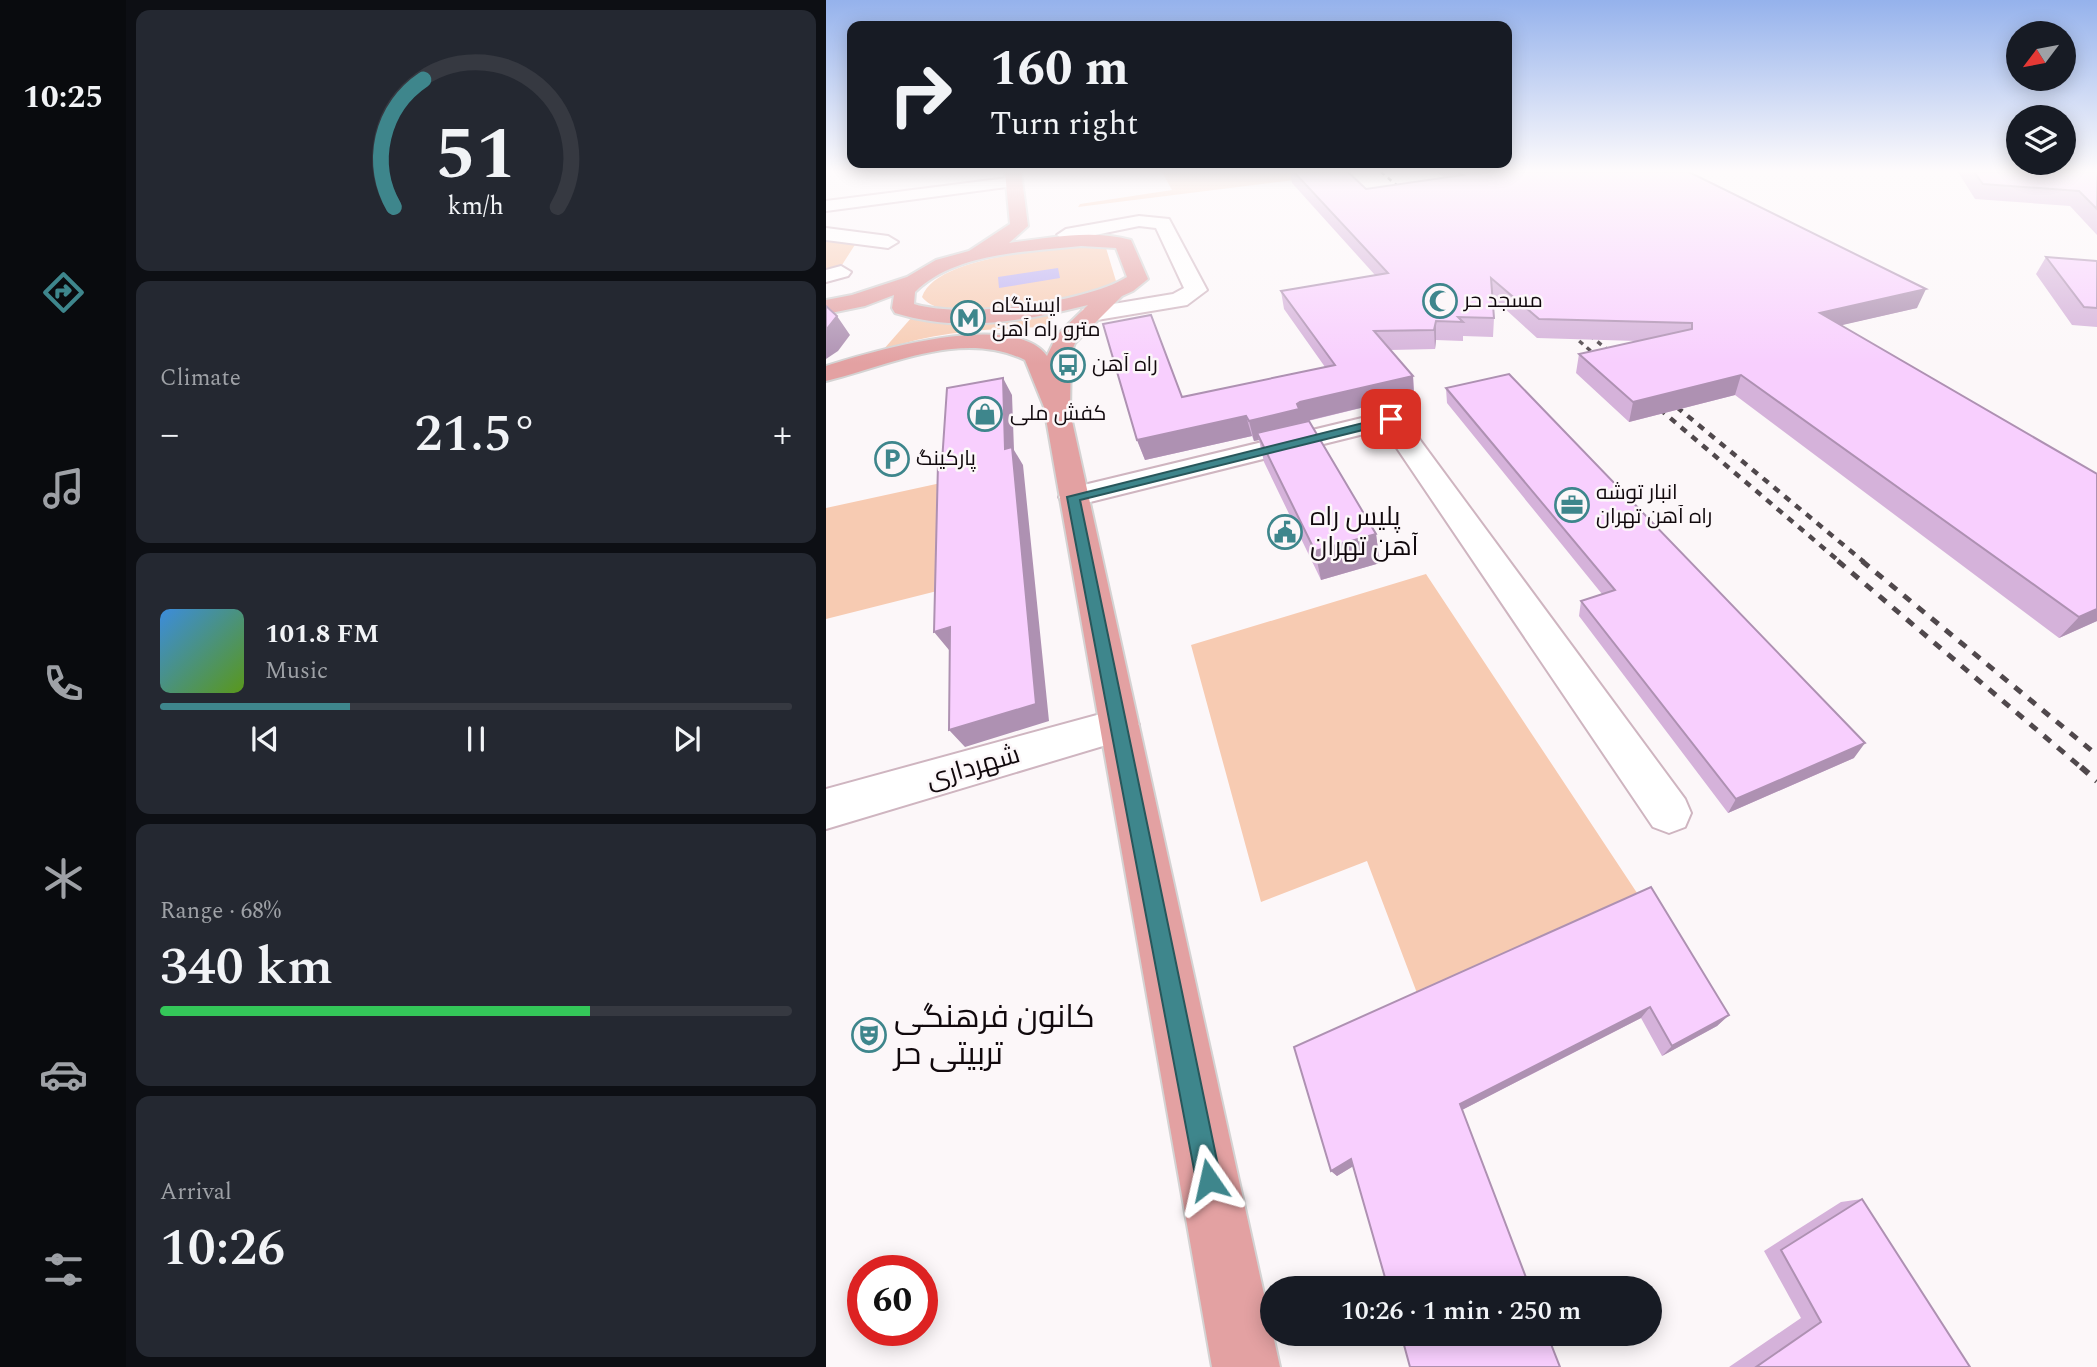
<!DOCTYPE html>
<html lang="en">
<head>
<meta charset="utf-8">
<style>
  :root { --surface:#171b24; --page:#242831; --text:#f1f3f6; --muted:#9ea1a6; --line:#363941; --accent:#3e868c }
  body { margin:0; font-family:Spectral,Cairo,serif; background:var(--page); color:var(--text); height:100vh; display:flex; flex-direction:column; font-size:26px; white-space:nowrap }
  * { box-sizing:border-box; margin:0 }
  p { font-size:23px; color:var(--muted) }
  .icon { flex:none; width:38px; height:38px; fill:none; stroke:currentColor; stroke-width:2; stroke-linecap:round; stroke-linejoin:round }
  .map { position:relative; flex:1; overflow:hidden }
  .side { display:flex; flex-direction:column; gap:10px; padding:10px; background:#0d0f14; width:700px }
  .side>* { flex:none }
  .hud { position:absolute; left:21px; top:21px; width:665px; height:147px; border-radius:14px; box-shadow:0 4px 18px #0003; background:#171b24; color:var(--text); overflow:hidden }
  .needle { width:46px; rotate:238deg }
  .buttons { position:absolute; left:1180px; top:21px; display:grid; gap:14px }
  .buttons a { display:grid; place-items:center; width:70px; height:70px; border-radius:50%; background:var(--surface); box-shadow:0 4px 18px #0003; font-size:35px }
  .speed { position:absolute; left:21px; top:1255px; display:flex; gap:14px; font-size:35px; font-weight:700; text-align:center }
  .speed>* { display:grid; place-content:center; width:91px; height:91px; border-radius:50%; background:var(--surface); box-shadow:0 4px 18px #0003; line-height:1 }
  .speed .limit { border:10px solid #d22; background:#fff; color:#111 }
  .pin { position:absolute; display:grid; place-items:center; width:60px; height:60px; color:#fff; margin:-30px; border-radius:14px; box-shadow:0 4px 10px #0006 }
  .me { position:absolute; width:77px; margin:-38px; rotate:349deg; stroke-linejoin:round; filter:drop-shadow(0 0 5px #0008) }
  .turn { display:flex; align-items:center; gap:24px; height:147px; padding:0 28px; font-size:32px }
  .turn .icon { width:91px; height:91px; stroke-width:2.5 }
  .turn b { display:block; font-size:49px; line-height:60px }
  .big { font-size:52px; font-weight:600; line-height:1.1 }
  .side .tile { flex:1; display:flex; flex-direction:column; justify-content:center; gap:10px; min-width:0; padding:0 24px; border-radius:14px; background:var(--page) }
  .side .dial { align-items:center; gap:0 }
  .dial svg { height:182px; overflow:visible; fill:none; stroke:var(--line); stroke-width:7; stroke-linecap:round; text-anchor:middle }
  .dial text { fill:var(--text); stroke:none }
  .song { display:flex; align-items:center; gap:21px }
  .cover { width:84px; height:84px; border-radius:10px; background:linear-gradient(135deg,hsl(210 70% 55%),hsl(90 70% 35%)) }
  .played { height:7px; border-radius:4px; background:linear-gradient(90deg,var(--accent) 30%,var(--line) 30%) }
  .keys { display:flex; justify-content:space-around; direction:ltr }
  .heat { display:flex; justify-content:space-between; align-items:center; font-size:38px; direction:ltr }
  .charge { height:10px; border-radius:5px; background:linear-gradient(90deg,#34c759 68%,var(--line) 0) }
  .trip { position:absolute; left:434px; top:1276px; width:402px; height:70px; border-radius:35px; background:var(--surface); box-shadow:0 4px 18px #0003; font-weight:600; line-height:70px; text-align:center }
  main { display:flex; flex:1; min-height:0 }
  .menu { display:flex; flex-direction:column; width:126px; justify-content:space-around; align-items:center; background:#090b0e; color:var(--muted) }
  .menu .icon { width:49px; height:49px }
  .menu .on { color:var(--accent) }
  .menu b { font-size:32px; color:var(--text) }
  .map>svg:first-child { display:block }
</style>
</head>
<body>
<main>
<nav class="menu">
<b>10:25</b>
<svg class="icon on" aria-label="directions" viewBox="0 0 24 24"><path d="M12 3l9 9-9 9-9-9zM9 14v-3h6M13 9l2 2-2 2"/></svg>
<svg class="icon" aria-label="music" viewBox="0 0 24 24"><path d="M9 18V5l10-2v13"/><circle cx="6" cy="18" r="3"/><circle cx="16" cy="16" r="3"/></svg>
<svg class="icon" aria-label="phone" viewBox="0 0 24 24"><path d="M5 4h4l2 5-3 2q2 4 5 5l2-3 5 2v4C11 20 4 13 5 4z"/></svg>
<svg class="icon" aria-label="climate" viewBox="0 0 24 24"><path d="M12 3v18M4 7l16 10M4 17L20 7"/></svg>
<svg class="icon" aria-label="car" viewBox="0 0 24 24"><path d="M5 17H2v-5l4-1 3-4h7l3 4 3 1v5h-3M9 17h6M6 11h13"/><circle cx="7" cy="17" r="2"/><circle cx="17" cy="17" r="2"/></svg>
<svg class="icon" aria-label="filters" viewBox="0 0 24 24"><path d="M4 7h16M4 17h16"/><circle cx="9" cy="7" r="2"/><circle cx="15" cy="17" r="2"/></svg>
</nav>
<section class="side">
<div class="tile dial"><svg viewBox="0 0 100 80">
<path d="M14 69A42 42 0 1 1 86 69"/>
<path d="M14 69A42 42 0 0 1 27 13" stroke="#3e868c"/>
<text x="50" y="56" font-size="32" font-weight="700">51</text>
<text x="50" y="72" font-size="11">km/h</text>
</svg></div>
<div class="tile"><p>Climate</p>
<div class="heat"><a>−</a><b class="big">21.5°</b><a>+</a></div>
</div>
<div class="tile">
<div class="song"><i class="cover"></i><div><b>101.8 FM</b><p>Music</p></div></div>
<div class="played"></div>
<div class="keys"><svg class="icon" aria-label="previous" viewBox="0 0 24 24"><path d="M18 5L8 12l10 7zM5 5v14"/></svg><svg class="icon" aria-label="pause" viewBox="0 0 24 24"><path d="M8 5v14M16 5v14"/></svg><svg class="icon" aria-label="next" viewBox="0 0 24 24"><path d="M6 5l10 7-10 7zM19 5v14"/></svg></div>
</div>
<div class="tile"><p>Range · 68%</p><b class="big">340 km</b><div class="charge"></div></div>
<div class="tile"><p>Arrival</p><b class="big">10:26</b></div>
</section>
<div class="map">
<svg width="1271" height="1367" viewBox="0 0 1271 1367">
  <rect width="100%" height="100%" fill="#fcf7f9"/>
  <path fill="#f7cbb2" d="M336,172H506L509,175L252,207L254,204L346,190Z
    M0,236L32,240L16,265L0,273Z
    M260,245L280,248L290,281L274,292C236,298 122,330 96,297C110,256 221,251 260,245Z
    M257,304L231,314L218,327C163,329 110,331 57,350L86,317L129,321Z
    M124,481L123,588L0,619V508Z
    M600,574L817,902L594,1001L541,861L435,902L365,645Z"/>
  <path fill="#baaef1" d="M232,268L234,278L173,288L172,277Z"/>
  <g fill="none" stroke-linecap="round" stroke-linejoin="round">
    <g stroke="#cfb5c0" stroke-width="4">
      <path id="minor" d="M189,177L195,179V185L0,211V201Z
        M313,216L343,219L381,290L361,305L265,321L257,319L254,314L257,309L347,294L358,288L330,228L313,226L240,241L231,235L240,229Z
        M0,228L62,236L72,242L62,248L0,240Z
        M15,266L25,272L22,276L0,282V270Z
        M565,411L574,413L859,799L865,813L859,827L843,833L827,827L558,429L248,506L237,504L233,497L237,490Z
        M293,709L307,713L313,725L307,737L0,829V789Z"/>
    </g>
    <g stroke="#d4d3d3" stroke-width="4">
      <path id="major" d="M179,172H195L202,226L183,243C224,238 264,229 305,240L322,279L307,291L296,296L249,343L245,353L244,412L454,1367H386L218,407L199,360C135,329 63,366 0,381V366C44,352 188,309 221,356L231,335L262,305C199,321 132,333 69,313L66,308L68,295L39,306L0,314V300L26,295L81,277L110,260L143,251L184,224ZM255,246L290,248L301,277C260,303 135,319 88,304L89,292C129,252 202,252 255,246Z"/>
    </g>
    <use href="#minor" fill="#fff" fill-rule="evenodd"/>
    <use href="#major" fill="#e3a1a2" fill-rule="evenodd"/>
    <path stroke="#50484c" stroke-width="2.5" stroke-dasharray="4.5 4.5" stroke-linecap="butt" d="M555,172L586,198"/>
    <path stroke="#50484c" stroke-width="3.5" stroke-dasharray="5 5" stroke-linecap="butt" d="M738,328L780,364
      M756,329L794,360
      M837,396L842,400"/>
    <path stroke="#50484c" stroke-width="4.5" stroke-dasharray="7 7" stroke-linecap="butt" d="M840,398L1038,562
      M823,400L1014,562"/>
    <path stroke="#50484c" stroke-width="5" stroke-dasharray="9 9" stroke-linecap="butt" d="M1012,561L1257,769
      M1036,561L1271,755"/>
    <path stroke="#50484c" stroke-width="6" stroke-dasharray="10 10" stroke-linecap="butt" d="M1255,767L1271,781"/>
  </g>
  <path fill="#d5b2da" d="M464,172H522L540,189L619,178L611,172H863L1091,308L1015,325L1271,474V621L1233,638L909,395L803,422L750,373L753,354L811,341L711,338L666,297L668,318L667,337L637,336V341L610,340L609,349L565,350L587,376L588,395L478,422L550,534L554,563L495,580L438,462L433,440L428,441L426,436L319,460L311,440L356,397L499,367L458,309L455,291L549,275L466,183Z
    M1132,172H1271V235L1244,206L1149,199Z
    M1220,257L1271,261V327L1246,325L1210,274Z
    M620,388L1028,758L902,813L753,616L755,601L776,594L621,403Z
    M825,887L903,1015L891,1026L836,1056L815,1018L527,1166L511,1176L505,1171Z
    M1036,1199L1144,1367H903L975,1318L938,1251L1015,1202Z"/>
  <path fill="#ae91b2" d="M1100,289L1091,308L986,332L994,313Z
    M11,316L24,335L12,351L0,359V330Z
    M610,321V340L609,349L608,330Z
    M915,375L909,395L803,422L807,402Z
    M587,376L588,395L431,433L433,440L428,441L423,421L474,402Z
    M177,378L186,395L188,450L197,465L223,721L139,747L123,730Z
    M420,416L426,436L319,460L311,440Z
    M550,534L554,563L495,580L489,551Z
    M1271,609V621L1233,638L1253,617Z
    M124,627L139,645L123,650L108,632Z
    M1039,743L1028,758L902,813L910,799Z
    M824,1007L815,1018L634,1111V1104Z
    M903,1015L891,1026L836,1056L846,1046Z
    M525,1159L531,1164L511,1176L505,1171Z"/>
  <path fill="#f8cffe" stroke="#ae91b2" stroke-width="2" d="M468,172H522L540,189L637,175L632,172H863L1100,289L994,313L1271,474V609L1253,617L915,375L807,402L753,354L866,329V323L713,319L665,278L668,318L632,317L637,322L610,321L608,330L548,331L587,376L474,402L471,404L473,409L423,421L420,416L311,440L277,324L325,315L356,397L509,365L455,291L562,273Z
    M1148,172H1271V209L1253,191L1157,184Z
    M1220,257L1271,261V308L1258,307Z
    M0,306L11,316L0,330Z
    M683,374L1039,743L910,799L755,601L789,590L620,388Z
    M177,378L179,449L186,447L210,704L123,730L124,627L108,632L112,463L116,462L121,388Z
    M483,421L550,534L489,551L431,433Z
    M825,887L903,1015L846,1046L824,1007L634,1104L704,1288H562L525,1159L505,1171L468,1047Z
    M1036,1199L1144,1367H930L995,1322L955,1250Z
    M575,1334H721L734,1367H584Z"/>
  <linearGradient id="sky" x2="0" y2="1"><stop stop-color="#95b2ec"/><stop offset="0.47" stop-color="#fefbfc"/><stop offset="1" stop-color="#fefbfc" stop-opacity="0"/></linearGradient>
  <rect width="1271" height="364" fill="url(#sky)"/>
  <path fill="#3e868c" stroke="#28575b" stroke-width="2" d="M565,416L571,419L569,422L254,500L395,1180L392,1189L383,1192L374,1189L370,1180L241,497Z"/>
  <defs>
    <g id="mosque-ring" transform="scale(1.75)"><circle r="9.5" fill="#fcf7f9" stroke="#3e868c" stroke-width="1.5"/><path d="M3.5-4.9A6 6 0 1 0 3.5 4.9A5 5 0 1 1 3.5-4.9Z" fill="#3e868c"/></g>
    <g id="metro-ring" transform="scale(1.75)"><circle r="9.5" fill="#fcf7f9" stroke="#3e868c" stroke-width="1.5"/><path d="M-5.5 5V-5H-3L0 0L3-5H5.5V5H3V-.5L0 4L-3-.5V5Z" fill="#3e868c"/></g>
    <g id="bus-ring" transform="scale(1.75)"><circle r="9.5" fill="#fcf7f9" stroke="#3e868c" stroke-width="1.5"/><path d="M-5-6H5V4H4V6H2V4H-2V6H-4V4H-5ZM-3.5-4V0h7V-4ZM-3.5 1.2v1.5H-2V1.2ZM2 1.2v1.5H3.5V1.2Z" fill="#3e868c"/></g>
    <g id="shop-ring" transform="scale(1.75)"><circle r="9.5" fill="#fcf7f9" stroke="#3e868c" stroke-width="1.5"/><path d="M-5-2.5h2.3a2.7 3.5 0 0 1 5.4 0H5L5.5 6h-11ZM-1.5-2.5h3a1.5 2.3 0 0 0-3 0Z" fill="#3e868c"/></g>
    <g id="parking-ring" transform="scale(1.75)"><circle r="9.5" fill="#fcf7f9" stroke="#3e868c" stroke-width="1.5"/><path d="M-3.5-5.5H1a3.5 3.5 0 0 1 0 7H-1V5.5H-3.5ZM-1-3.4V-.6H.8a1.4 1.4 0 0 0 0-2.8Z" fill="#3e868c"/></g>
    <g id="office-ring" transform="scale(1.75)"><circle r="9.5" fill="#fcf7f9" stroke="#3e868c" stroke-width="1.5"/><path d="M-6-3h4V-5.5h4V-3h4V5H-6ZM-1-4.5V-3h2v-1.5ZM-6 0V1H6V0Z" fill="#3e868c"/></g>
    <g id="civic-ring" transform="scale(1.75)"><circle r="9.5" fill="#fcf7f9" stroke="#3e868c" stroke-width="1.5"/><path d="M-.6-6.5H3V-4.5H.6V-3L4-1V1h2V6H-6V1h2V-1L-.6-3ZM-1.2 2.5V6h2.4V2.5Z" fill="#3e868c"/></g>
    <g id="theatre-ring" transform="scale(1.75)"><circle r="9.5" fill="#fcf7f9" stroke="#3e868c" stroke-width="1.5"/><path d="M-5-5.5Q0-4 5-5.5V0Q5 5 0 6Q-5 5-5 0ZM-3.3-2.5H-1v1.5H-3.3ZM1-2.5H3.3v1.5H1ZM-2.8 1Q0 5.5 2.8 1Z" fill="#3e868c"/></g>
  </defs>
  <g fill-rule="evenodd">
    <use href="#mosque-ring" x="614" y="301"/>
    <use href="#metro-ring" x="142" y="318"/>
    <use href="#bus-ring" x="242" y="365"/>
    <use href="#shop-ring" x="159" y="414"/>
    <use href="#parking-ring" x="66" y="459"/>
    <use href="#office-ring" x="746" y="505"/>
    <use href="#civic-ring" x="459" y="532"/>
    <use href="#theatre-ring" x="43" y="1035"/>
  </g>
  <g text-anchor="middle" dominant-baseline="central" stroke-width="5" stroke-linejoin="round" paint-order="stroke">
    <g font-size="21" fill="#11090d" stroke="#fcf7f9" text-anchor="start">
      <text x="638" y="301">مسجد حر</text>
      <text x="166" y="306">ایستگاه<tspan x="166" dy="24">مترو راه آهن</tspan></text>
      <text x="266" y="365">راه آهن</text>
      <text x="184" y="414">کفش ملی</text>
      <text x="90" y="459">پارکینگ</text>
      <text x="770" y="493">انبار توشه<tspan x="770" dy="24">راه آهن تهران</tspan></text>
    </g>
    <g font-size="26" fill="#11090d" stroke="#fcf7f9" text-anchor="start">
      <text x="484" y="517">پلیس راه<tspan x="484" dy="30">آهن تهران</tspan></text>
    </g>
    <g font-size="26" fill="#11090d" stroke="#fcf7f9">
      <text transform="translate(147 767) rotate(-16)">شهرداری</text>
    </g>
    <g font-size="32" fill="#11090d" stroke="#fcf7f9" text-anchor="start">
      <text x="68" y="1017">کانون فرهنگی<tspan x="68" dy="37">تربیتی حر</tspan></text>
    </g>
  </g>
</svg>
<div class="buttons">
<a><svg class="needle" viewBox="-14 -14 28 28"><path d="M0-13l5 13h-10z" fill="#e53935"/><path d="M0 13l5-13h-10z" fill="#9ea1a6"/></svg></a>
<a><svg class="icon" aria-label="layers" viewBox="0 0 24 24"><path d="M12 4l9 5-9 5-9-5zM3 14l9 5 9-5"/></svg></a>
</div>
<div class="speed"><div class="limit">60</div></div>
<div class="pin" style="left:565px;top:419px;background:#d93025"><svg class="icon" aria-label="arrive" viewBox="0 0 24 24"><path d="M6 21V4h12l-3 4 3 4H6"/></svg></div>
<svg class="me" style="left:383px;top:1180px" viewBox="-20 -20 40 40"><path d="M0-17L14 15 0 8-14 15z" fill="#3e868c" stroke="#fff" stroke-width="4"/></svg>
<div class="trip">10:26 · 1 min · 250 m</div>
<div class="hud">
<div class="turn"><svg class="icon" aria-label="right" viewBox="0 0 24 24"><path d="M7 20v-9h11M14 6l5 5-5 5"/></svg><div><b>160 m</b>Turn right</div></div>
</div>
</div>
</main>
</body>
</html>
